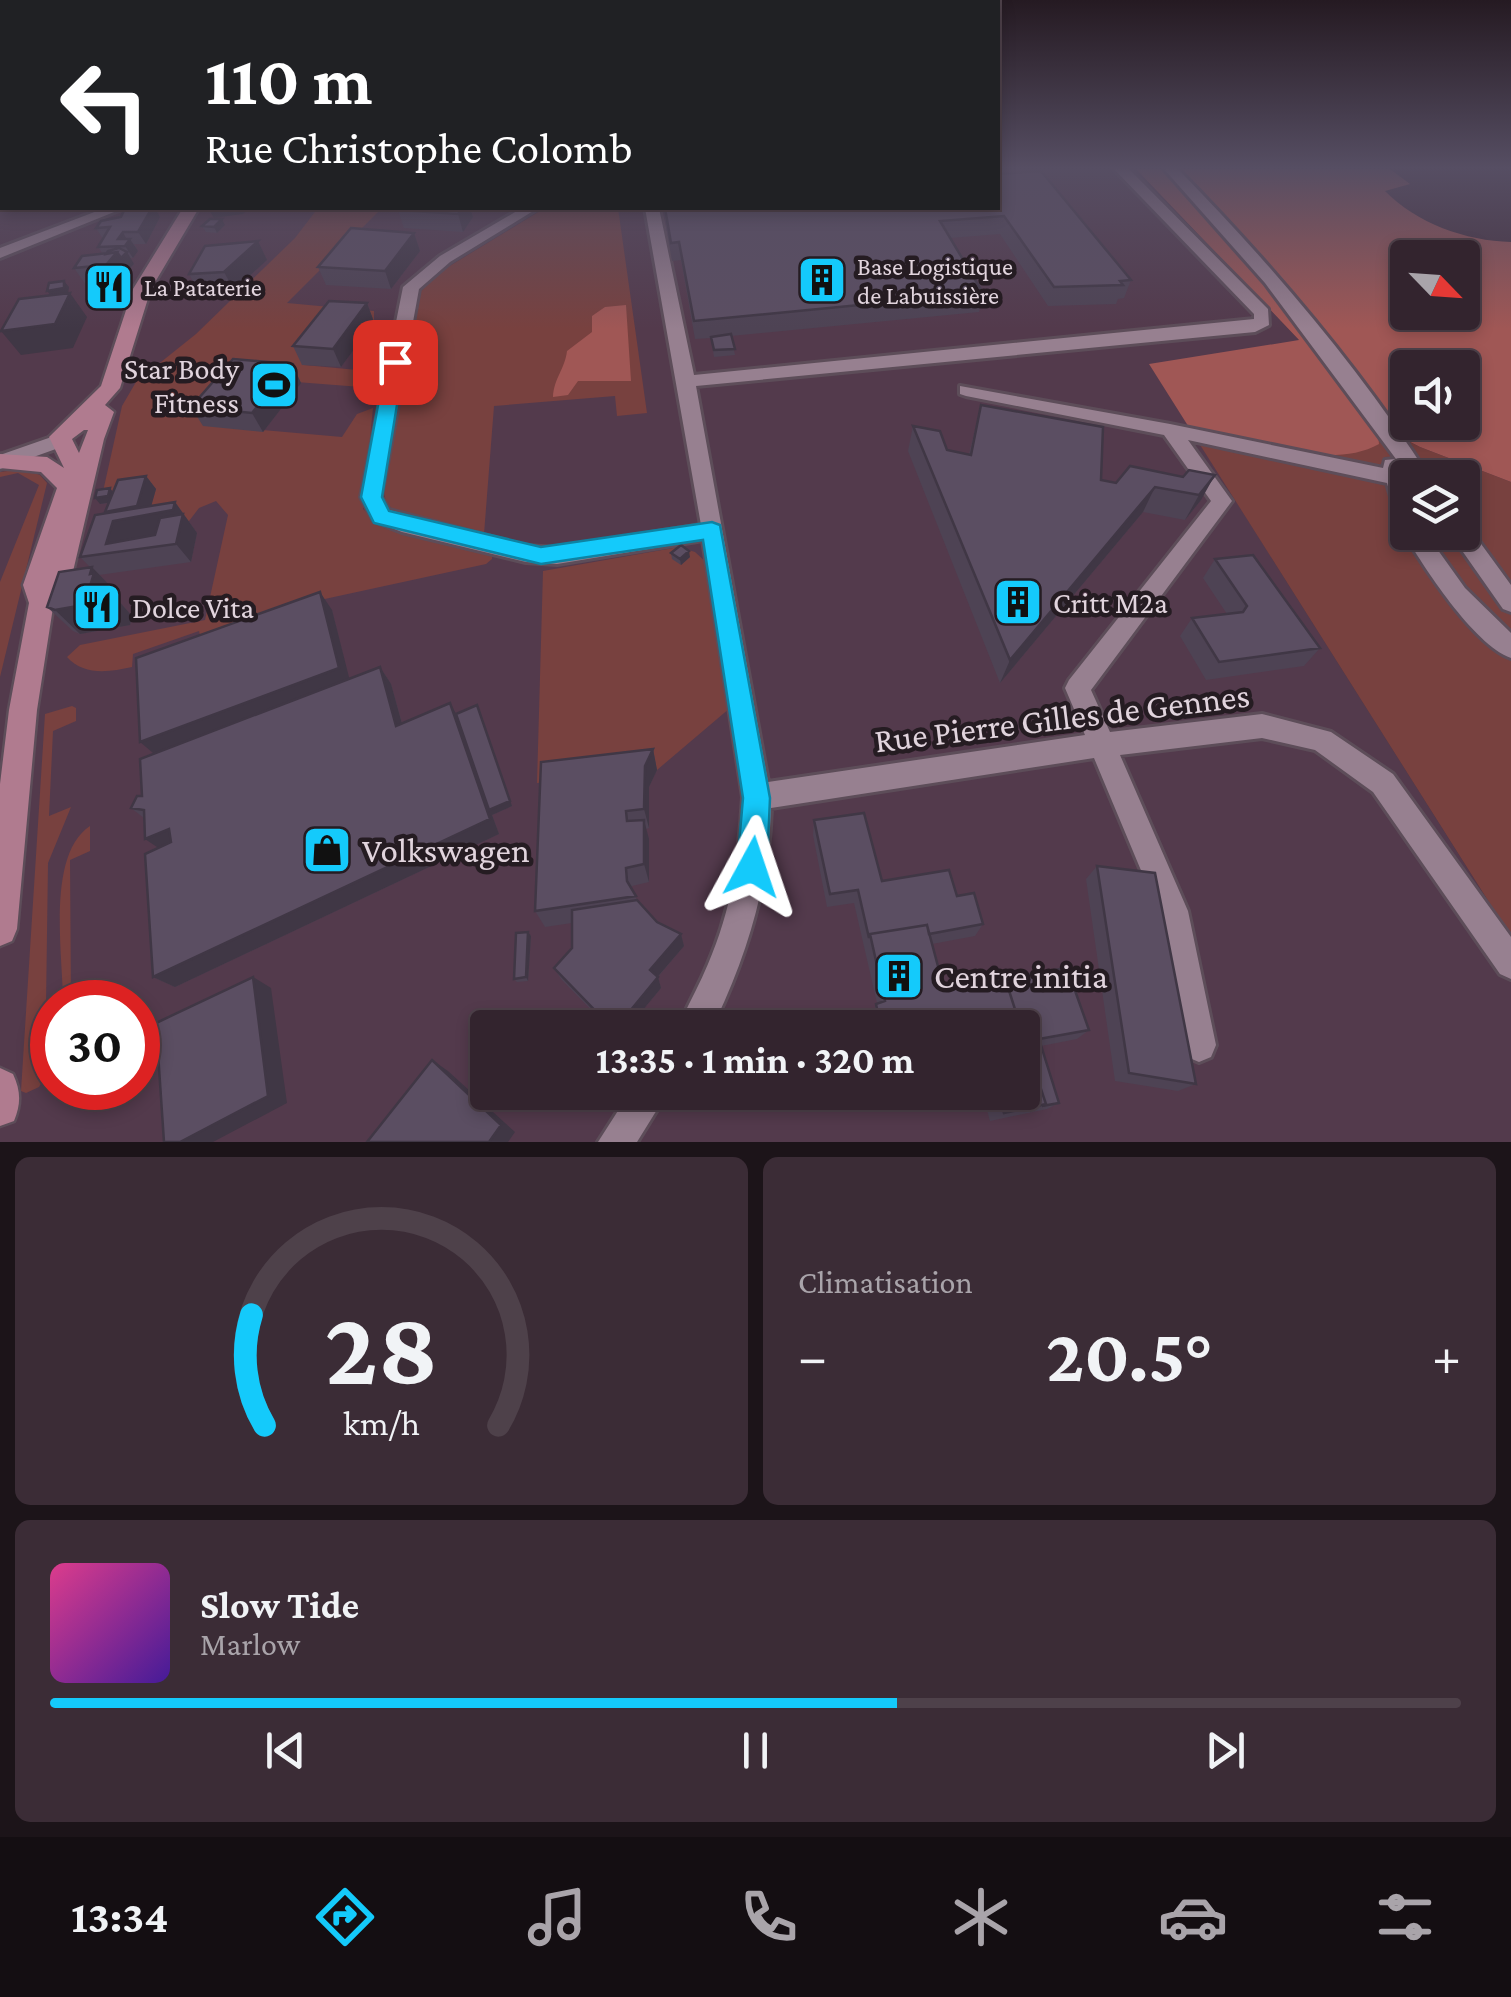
<!DOCTYPE html>
<html lang="fr">
<head>
<meta charset="utf-8">
<style>
  :root { --surface:#33242e; --page:#3b2c36; --text:#f1f3f6; --muted:#a9a4aa; --line:#4e414a; --accent:#14cafb }
  body { margin:0; font-family:"Crimson Pro",serif; background:var(--page); color:var(--text); height:100vh; display:flex; flex-direction:column; font-size:38px; white-space:nowrap }
  * { box-sizing:border-box; margin:0 }
  p { font-size:32px; color:var(--muted) }
  .icon { flex:none; width:55px; height:55px; fill:none; stroke:currentColor; stroke-width:2; stroke-linecap:round; stroke-linejoin:round }
  .map { position:relative; height:1142px; overflow:hidden }
  .side { display:flex; flex-direction:column; gap:15px; padding:15px; background:#1c1419; flex:1 }
  .side>* { flex:none }
  .top-card { position:absolute; left:0px; top:0px; width:1000px; height:210px; box-shadow:0 5px 15px #0003,0 0 0 2px var(--line); background:#202124; color:#fff; overflow:hidden }
  .needle { width:65px; rotate:115deg }
  .controls { position:absolute; left:1390px; top:240px; display:grid; gap:20px }
  .controls a { display:grid; place-items:center; width:90px; height:90px; border-radius:10px; background:var(--surface); box-shadow:0 5px 15px #0003,0 0 0 2px var(--line); font-size:50px }
  .speed { position:absolute; left:30px; top:980px; display:flex; gap:20px; font-size:50px; font-weight:700; text-align:center }
  .speed>* { display:grid; place-content:center; width:130px; height:130px; border-radius:50%; background:var(--surface); box-shadow:0 5px 15px #0003,0 0 0 2px var(--line); line-height:1 }
  .speed .limit { border:15px solid #d22; background:#fff; color:#111 }
  .pin { position:absolute; display:grid; place-items:center; width:85px; height:85px; color:#fff; margin:-42px; border-radius:20px; box-shadow:0 5px 15px #0006 }
  .me { position:absolute; width:110px; margin:-55px; rotate:5deg; stroke-linejoin:round; filter:drop-shadow(0 0 8px #0008) }
  .turn { display:flex; align-items:center; gap:35px; height:210px; padding:0 40px; font-size:45px }
  .turn .icon { width:130px; height:130px; stroke-width:2.5 }
  .turn b { display:block; font-size:70px; line-height:85px }
  .big { font-size:75px; font-weight:700; line-height:1.1 }
  .side .card { flex:1; display:flex; flex-direction:column; justify-content:center; gap:15px; min-width:0; padding:0 35px; border-radius:15px; background:var(--page) }
  .side .dial { align-items:center; gap:0 }
  .dial svg { height:260px; overflow:visible; fill:none; stroke:var(--line); stroke-width:7; stroke-linecap:round; text-anchor:middle }
  .dial text { fill:var(--text); stroke:none }
  .song { display:flex; align-items:center; gap:30px }
  .cover { width:120px; height:120px; border-radius:15px; background:linear-gradient(135deg,hsl(330 70% 55%),hsl(260 70% 35%)) }
  .played { height:10px; border-radius:5px; background:linear-gradient(90deg,var(--accent) 60%,var(--line) 60%) }
  .keys { display:flex; justify-content:space-around; direction:ltr }
  .heat { display:flex; justify-content:space-between; align-items:center; font-size:55px; direction:ltr }
  .side .tiles { flex:1; display:grid; gap:15px; grid-template-columns:1fr 1fr }
  .card:last-child { grid-column:span 2 }
  .trip { position:absolute; left:470px; top:1010px; width:570px; height:100px; border-radius:10px; background:var(--surface); box-shadow:0 5px 15px #0003,0 0 0 2px var(--line); font-weight:700; line-height:100px; text-align:center }
  .menu { display:flex; height:160px; justify-content:space-around; align-items:center; background:#140e12; color:var(--muted) }
  .menu .icon { width:70px; height:70px }
  .menu .selected { color:var(--accent) }
  .menu b { font-size:45px; color:var(--text) }
  .map>svg:first-child { display:block }
</style>
</head>
<body>
<div class="map">
<svg width="1511" height="1142" viewBox="0 0 1511 1142">
  <rect width="100%" height="100%" fill="#44303e"/>
  <path fill="#533a4c" fill-rule="evenodd" d="M0,169L2,208H998V169H1136L1300,341L1150,365L1511,937V1142H0ZM52,1002H138V1088H52ZM488,1028H1022V1092H488Z"/>
  <path fill="#78413f" fill-rule="evenodd" d="M318,208H382L287,303L374,311V322L337,320L304,365L379,372L374,388L244,378L204,425L342,437L357,414L373,408L363,509L384,528L492,552V559L486,564L320,600L201,640L199,631L133,654L132,667C109,672 84,676 67,657L80,645L205,620L228,515L216,501L199,508L189,521L102,496L122,406L136,382L196,334L295,238Z
    M545,208H618L647,413L617,416L615,396L494,406L484,534L395,512L386,502L384,492L421,291L443,270Z
    M1376,425L1420,447L1511,482V937L1190,429ZM1408,478H1462V532H1408Z
    M23,469L40,475L47,483L0,677V582L39,485L18,473L0,477V472Z
    M679,547L695,552L707,563L730,708L657,770L537,783L543,571Z
    M72,706L76,708V721L53,731L49,816L71,807L48,863L45,1076L39,1087L26,1093L21,1091L45,714Z
    M90,826V851L70,860L71,1002H63C63,956 46,855 90,826Z"/>
  <path fill="#a05755" fill-rule="evenodd" d="M1136,169H1390L1410,184L1385,191C1416,223 1466,241 1511,242V482L1420,447L1377,425L1379,444C1330,472 1244,440 1190,429L1149,364L1299,340ZM1408,258H1462V312H1408ZM1408,368H1462V422H1408Z
    M626,305L631,381H578L568,395L553,397C554,378 565,369 567,351L592,332V316L605,307Z"/>
  <g fill="none" stroke-linecap="round" stroke-linejoin="round">
    <g stroke="#5d4d59" stroke-width="6">
      <path id="minor" d="M1114,169H1129L1268,309L1269,325L1255,332L696,386L768,782L1085,735L1065,688L1069,680L1211,501L1164,435L966,396L960,394V386L1170,424L1383,468L1385,460L1396,459L1265,283L1164,169H1178C1269,262 1360,368 1430,478H1409L1404,470L1408,482V525L1397,517L1387,483L1188,440L1232,501L1091,690L1110,732L1262,714L1331,732L1393,774L1511,937V979L1500,974L1373,792L1315,750L1262,738L1120,755L1188,911L1216,1045L1211,1057L1199,1062L1187,1057L1182,1045L1158,911L1094,758L771,808C769,885 746,959 712,1028H678C687,1006 699,986 708,964C731,911 740,855 743,797L703,540L557,564L526,562L402,532L374,521L361,497L403,287L440,256L522,208H538L450,262L419,289L381,497L389,510L526,546L557,548L701,525L645,208H659L694,375L1254,319V314Z
        M105,208H124L0,258V248Z
        M60,434L67,435L70,440L67,445L0,469V455Z
        M1462,525L1468,526L1511,585V612L1503,609L1449,532H1462Z
        M1406,526L1408,532H1425L1465,588L1511,633V658C1474,645 1423,566 1403,532Z
        M630,1092H668L637,1142H598Z"/>
    </g>
    <g stroke="#5d4d59" stroke-width="5">
      <path id="major" d="M183,208H199L151,289L120,388L105,405L114,412L104,439L71,580L54,601L37,710L17,929L12,941L0,946V784L9,710L29,603L23,585L57,488L41,472L0,468V454L47,457L64,468L49,437L101,386L133,289ZM84,430H88L79,453L72,439Z
        M0,1068L13,1074C21,1091 21,1104 14,1121L0,1126Z"/>
    </g>
    <use href="#minor" fill="#978090" fill-rule="evenodd"/>
    <use href="#major" fill="#b07b8f" fill-rule="evenodd"/>
  </g>
  <path fill="#4e4354" d="M125,208H155L160,217L146,244H134L138,251L133,258H130L134,264L128,270L132,277L122,289L91,292L74,268L103,254L98,247L103,239L96,228L121,217Z
    M401,208H470L473,217L463,232L404,228L398,210Z
    M663,208H998L1131,280L1124,298L1118,299L1116,304L1048,306L1000,234L950,238L983,293L979,312L731,336L735,355L714,357L711,338L695,339L681,260L672,261Z
    M225,225L217,233L206,232L202,226Z
    M414,233L420,251L391,289L326,285L318,267Z
    M258,241L267,260L234,290L199,292L189,274Z
    M367,303L374,322L341,367L302,365L293,346Z
    M292,364L301,383L263,432L203,426L191,407Z
    M981,405L1101,480L1116,483L1183,477L1189,470L1201,500L1185,520L1143,512L1000,683L908,451L913,426L947,450L969,454Z
    M146,476L156,489L151,506L175,502L197,533L191,562L99,575L115,591L114,593L117,597V599L132,616L130,625L80,634L73,631L47,607L90,567L80,557L106,514L109,503L100,504L110,488L113,492Z
    M671,553L690,557L681,565L672,559Z
    M1215,559L1320,648L1304,666L1206,680L1180,636L1192,618L1227,614L1203,578Z
    M332,610L349,679L380,667L391,684L402,723L450,703L456,714L479,710L512,806L492,815L499,834L175,987L153,977L158,848L144,818L131,808L142,796L154,754Z
    M653,749L657,770L649,787V828L646,829L649,839V882L632,886V889L637,900L657,922L681,934L684,946L658,977L661,988L628,1028H609L561,979L554,968L572,948V923L545,927L535,911Z
    M814,820L882,881L957,896L983,924L975,936L932,944L943,985L1005,978L1089,1030L1077,1039L1041,1046L1059,1103L1047,1109L990,1121L982,1092H1022V1028H872L870,1017L877,1003L854,903L827,907L813,835Z
    M1097,866L1196,1084L1178,1091L1115,1081L1086,879Z
    M528,932L531,936L528,981L517,982L514,979Z"/>
  <path fill="#403745" d="M152,208H155L160,217L146,244L138,232Z
    M208,208H250L243,214L214,218Z
    M462,208H470L473,217L463,232L458,214Z
    M222,219L225,225L217,233L214,227Z
    M123,232L128,242L130,239L138,251L133,258L125,246L118,239Z
    M414,233L420,251L391,289L385,271Z
    M258,241L267,260L234,290L224,272Z
    M117,252H127L134,264L128,270L132,277L122,289L106,265Z
    M64,281L69,287L68,294L52,297L47,291Z
    M70,293L87,317L73,348L21,355L1,331Z
    M367,303L374,322L341,367L333,349Z
    M292,364L301,383L263,432L252,413Z
    M1215,475L1201,500L1185,520L1199,495Z
    M146,476L156,489L149,514L175,502L197,533L191,562L176,544L179,530L129,539L126,550L106,544L105,512Z
    M1155,487L1143,512L1000,683L1010,660Z
    M110,488L115,495L113,502L100,504L95,498Z
    M689,551L690,557L681,565L680,559Z
    M92,567L115,591L114,593L117,597V599L132,616L130,625L80,634L55,610L87,596Z
    M320,592L332,610L351,685L159,758L140,742Z
    M380,667L391,684L407,742L396,726Z
    M450,703L459,719L477,705L479,710L512,806L492,815L499,834L175,987L153,977Z
    M653,749L657,770L649,787V828L644,809L645,766Z
    M644,820L649,839V882L644,864Z
    M169,829L189,844L166,853L145,839Z
    M528,932L531,936L528,981L526,977Z
    M681,934L684,946L654,981L650,970Z
    M253,977L271,988L287,1103L213,1142H180Z
    M658,977L661,988L628,1028H616Z
    M432,1060L448,1071L515,1132L508,1142H489Z"/>
  <path fill="#5b4e62" stroke="#403745" stroke-width="2.5" d="M1041,171L1131,280L1120,281L1123,285L1054,287L1004,216L940,221L983,293L694,321L679,242L671,243L665,208H998V174Z
    M125,208H152L138,232H123L118,239H130L125,246L98,247L110,227L96,228L101,221L121,217Z
    M400,208H462L458,214L398,210Z
    M210,219H222L214,227L202,226Z
    M351,228L414,233L385,271L318,267Z
    M258,241L224,272L189,274L205,246Z
    M119,248L127,252L121,258L117,252L106,254L108,251Z
    M117,252L106,265L74,268L82,256Z
    M64,281V288L47,291L49,283Z
    M70,293L55,324L1,331L19,299Z
    M329,301L367,303L333,349L293,346Z
    M731,334L735,349L714,350L711,337Z
    M233,359L292,364L252,413L191,407Z
    M981,405L1103,427L1101,480L1116,483L1130,466L1183,477L1189,470L1215,475L1199,495L1155,487L1010,660L913,426L940,431L947,450L971,455Z
    M146,476L137,506L105,512L118,480Z
    M110,488L108,496L95,498L97,490Z
    M175,502L173,510L113,521L106,544L155,535L160,518L183,514L176,544L80,557L95,515Z
    M681,545L689,551L680,559L671,553Z
    M1253,555L1320,648L1219,662L1192,618L1243,612L1247,606L1215,559Z
    M92,567L90,574L94,573L87,596L110,592L106,601L55,610L47,607L59,572Z
    M320,592L339,668L140,742L136,658Z
    M380,667L396,726L450,703L490,819L153,977L145,854L171,842L169,829L145,839L144,810L131,808L137,796H142L140,759Z
    M477,705L510,801L489,810L456,714Z
    M653,749L645,766L644,809L626,811L627,821L644,820V864L626,868L627,881L636,896L535,911L541,762Z
    M864,813L882,881L949,870L957,896L974,893L983,924L929,934L927,925L870,934L869,938L858,890L830,894L814,820Z
    M1097,866L1155,873L1196,1084L1129,1073Z
    M637,900L657,922L681,934L650,970L658,977L616,1028H612L554,968L572,948V910Z
    M927,925L943,985L1004,975L1021,1028H881L876,1004L885,1001L870,934Z
    M528,932L526,977L514,979L516,933Z
    M1067,968L1089,1030L1039,1039L1059,1103L1042,1106L1046,1104L1022,1032V1028H1021L1005,978Z
    M253,977L268,1096L180,1142H164L156,1023Z
    M1022,1032L1046,1104L1004,1113L997,1092H1022Z
    M432,1060L501,1125L489,1142H367Z"/>
  <linearGradient id="sky" x2="0" y2="1"><stop stop-color="#251a22"/><stop offset="0.51" stop-color="#564e63"/><stop offset="1" stop-color="#564e63" stop-opacity="0"/></linearGradient>
  <rect width="1511" height="329" fill="url(#sky)"/>
  <path fill="#14cafb" stroke="#0d83a3" stroke-width="2.5" d="M395,357L404,362L382,497L389,511L541,547L712,522L720,525L770,798L767,867L762,878L752,882L742,878L737,867L743,798L703,540L541,564L374,523L361,497L386,362Z"/>
  <defs>
    <g id="building-square" transform="scale(2.5)"><rect x="-9" y="-9" width="18" height="18" rx="4" fill="#14cafb" stroke="#251c22"/><path d="M-4-6H4V6H1V3H-1V6H-4ZM-2.5-4.3h1.7v1.8h-1.7ZM.8-4.3h1.7v1.8H.8ZM-2.5-1h1.7V.8h-1.7ZM.8-1h1.7V.8H.8Z" fill="#111"/></g>
    <g id="restaurant-square" transform="scale(2.5)"><rect x="-9" y="-9" width="18" height="18" rx="4" fill="#14cafb" stroke="#251c22"/><path d="M-5-6h1v4h1v-4h1v4h1v-4h1v5L-1.5 .5V6h-2V.5L-5-1ZM5-6V6H3V1.5H1.5Q1.5-4 5-6Z" fill="#111"/></g>
    <g id="stadium-square" transform="scale(2.5)"><rect x="-9" y="-9" width="18" height="18" rx="4" fill="#14cafb" stroke="#251c22"/><path d="M0-5a6.5 5 0 1 0 0 10a6.5 5 0 1 0 0-10ZM-3.5-1.8h7v3.6h-7Z" fill="#111"/></g>
    <g id="shop-square" transform="scale(2.5)"><rect x="-9" y="-9" width="18" height="18" rx="4" fill="#14cafb" stroke="#251c22"/><path d="M-5-2.5h2.3a2.7 3.5 0 0 1 5.4 0H5L5.5 6h-11ZM-1.5-2.5h3a1.5 2.3 0 0 0-3 0Z" fill="#111"/></g>
  </defs>
  <g fill-rule="evenodd">
    <use href="#building-square" x="822" y="280"/>
    <use href="#restaurant-square" x="109" y="287"/>
    <use href="#stadium-square" x="274" y="385"/>
    <use href="#building-square" x="1018" y="602"/>
    <use href="#restaurant-square" x="97" y="607"/>
    <use href="#shop-square" x="327" y="850"/>
    <use href="#building-square" x="899" y="976"/>
  </g>
  <g text-anchor="middle" dominant-baseline="central" stroke-width="9" stroke-linejoin="round" paint-order="stroke">
    <g font-size="25" fill="#e1d4dd" stroke="#251c22" text-anchor="start">
      <text x="857" y="266">Base Logistique<tspan x="857" dy="29">de Labuissière</tspan></text>
      <text x="144" y="287">La Pataterie</text>
    </g>
    <g font-size="30" fill="#e1d4dd" stroke="#251c22" text-anchor="start">
      <text x="239" y="368" text-anchor="end">Star Body<tspan x="239" dy="34">Fitness</tspan></text>
      <text x="1053" y="602">Critt M2a</text>
      <text x="132" y="607">Dolce Vita</text>
    </g>
    <g font-size="35" fill="#e1d4dd" stroke="#251c22">
      <text transform="translate(1062 718) rotate(-7)">Rue Pierre Gilles de Gennes</text>
    </g>
    <g font-size="35" fill="#e1d4dd" stroke="#251c22" text-anchor="start">
      <text x="362" y="850">Volkswagen</text>
      <text x="934" y="976">Centre initia</text>
    </g>
  </g>
</svg>
<div class="controls">
<a><svg class="needle" viewBox="-14 -14 28 28"><path d="M0-13l5 13h-10z" fill="#e53935"/><path d="M0 13l5-13h-10z" fill="#a9a4aa"/></svg></a>
<a><svg class="icon" aria-label="sound" viewBox="0 0 24 24"><path d="M4 9h4l5-4v14l-5-4H4zM17 9q2 3 0 6"/></svg></a>
<a><svg class="icon" aria-label="layers" viewBox="0 0 24 24"><path d="M12 4l9 5-9 5-9-5zM3 14l9 5 9-5"/></svg></a>
</div>
<div class="speed"><div class="limit">30</div></div>
<div class="pin" style="left:395px;top:362px;background:#d93025"><svg class="icon" aria-label="arrive" viewBox="0 0 24 24"><path d="M6 21V4h12l-3 4 3 4H6"/></svg></div>
<svg class="me" style="left:752px;top:867px" viewBox="-20 -20 40 40"><path d="M0-17L14 15 0 8-14 15z" fill="#14cafb" stroke="#fff" stroke-width="4"/></svg>
<div class="trip">13:35 · 1 min · 320 m</div>
<div class="top-card">
<div class="turn"><svg class="icon" aria-label="left" viewBox="0 0 24 24"><path d="M17 20v-9H6M10 6l-5 5 5 5"/></svg><div><b>110 m</b>Rue Christophe Colomb</div></div>
</div>
</div>
<section class="side">
<div class="tiles">
<div class="card dial"><svg viewBox="0 0 100 80">
<path d="M14 69A42 42 0 1 1 86 69"/>
<path d="M14 69A42 42 0 0 1 10 35" stroke="#14cafb"/>
<text x="50" y="56" font-size="32" font-weight="700">28</text>
<text x="50" y="72" font-size="11">km/h</text>
</svg></div>
<div class="card"><p>Climatisation</p>
<div class="heat"><a>−</a><b class="big">20.5°</b><a>+</a></div>
</div>
<div class="card">
<div class="song"><i class="cover"></i><div><b>Slow Tide</b><p>Marlow</p></div></div>
<div class="played"></div>
<div class="keys"><svg class="icon" aria-label="previous" viewBox="0 0 24 24"><path d="M18 5L8 12l10 7zM5 5v14"/></svg><svg class="icon" aria-label="pause" viewBox="0 0 24 24"><path d="M8 5v14M16 5v14"/></svg><svg class="icon" aria-label="next" viewBox="0 0 24 24"><path d="M6 5l10 7-10 7zM19 5v14"/></svg></div>
</div>
</div>
</section>
<nav class="menu">
<b>13:34</b>
<svg class="icon selected" aria-label="directions" viewBox="0 0 24 24"><path d="M12 3l9 9-9 9-9-9zM9 14v-3h6M13 9l2 2-2 2"/></svg>
<svg class="icon" aria-label="music" viewBox="0 0 24 24"><path d="M9 18V5l10-2v13"/><circle cx="6" cy="18" r="3"/><circle cx="16" cy="16" r="3"/></svg>
<svg class="icon" aria-label="phone" viewBox="0 0 24 24"><path d="M5 4h4l2 5-3 2q2 4 5 5l2-3 5 2v4C11 20 4 13 5 4z"/></svg>
<svg class="icon" aria-label="climate" viewBox="0 0 24 24"><path d="M12 3v18M4 7l16 10M4 17L20 7"/></svg>
<svg class="icon" aria-label="car" viewBox="0 0 24 24"><path d="M5 17H2v-5l4-1 3-4h7l3 4 3 1v5h-3M9 17h6M6 11h13"/><circle cx="7" cy="17" r="2"/><circle cx="17" cy="17" r="2"/></svg>
<svg class="icon" aria-label="filters" viewBox="0 0 24 24"><path d="M4 7h16M4 17h16"/><circle cx="9" cy="7" r="2"/><circle cx="15" cy="17" r="2"/></svg>
</nav>
</body>
</html>
